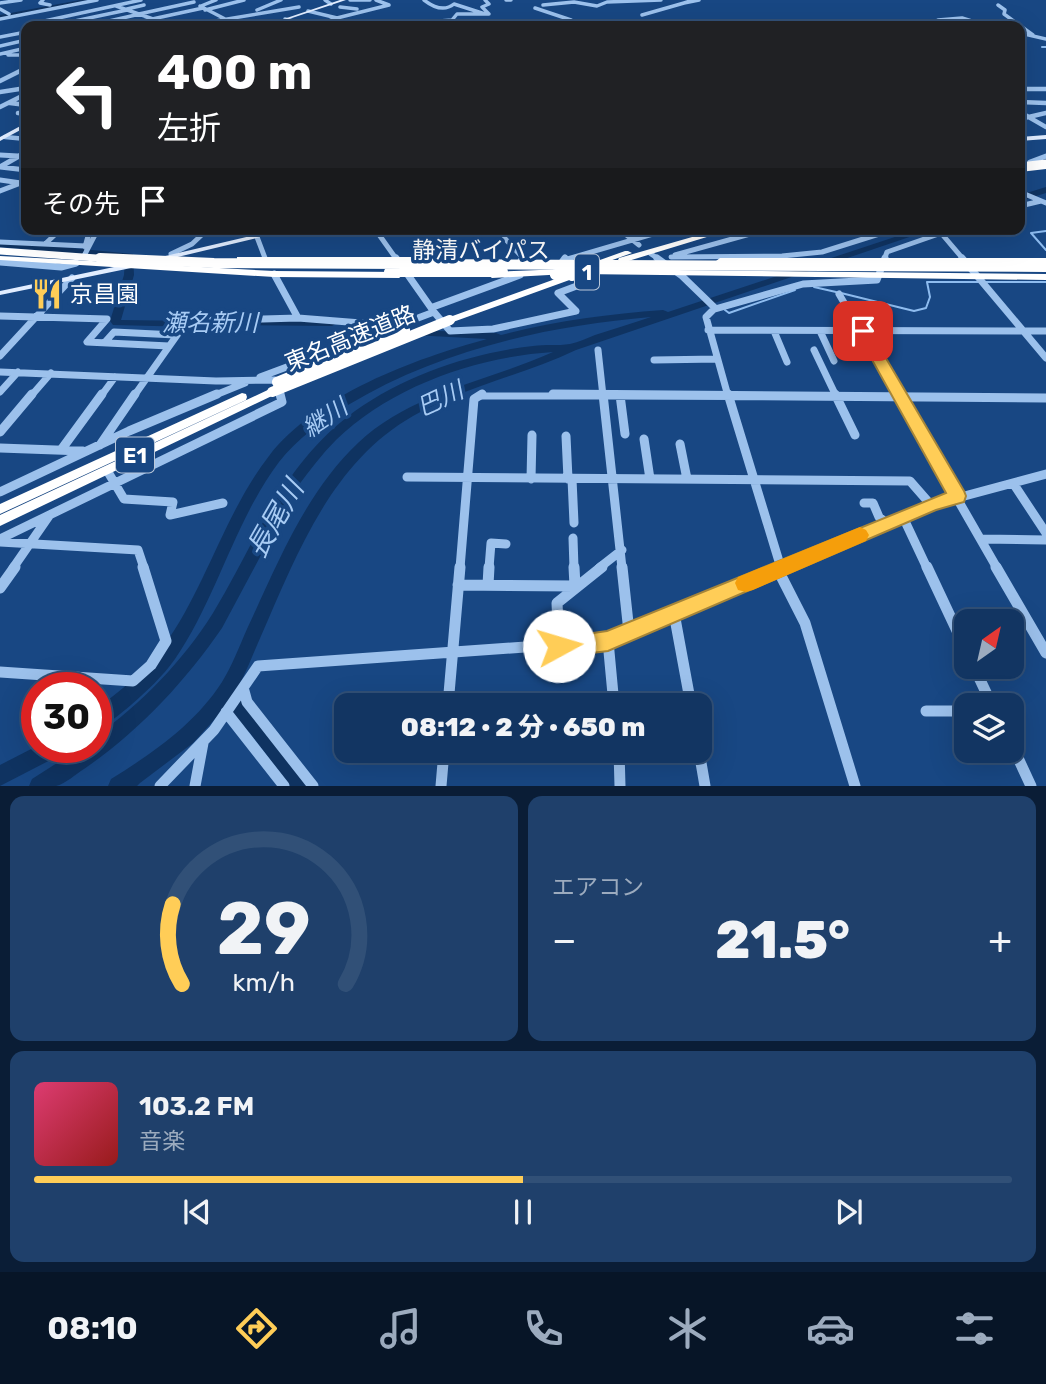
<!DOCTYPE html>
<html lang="ja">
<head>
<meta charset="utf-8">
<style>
  :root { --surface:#123562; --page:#1f406b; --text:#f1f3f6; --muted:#9cabbe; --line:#315077; --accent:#ffcd57 }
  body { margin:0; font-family:Rubik,"Noto Sans JP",sans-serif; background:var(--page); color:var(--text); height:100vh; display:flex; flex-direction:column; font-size:26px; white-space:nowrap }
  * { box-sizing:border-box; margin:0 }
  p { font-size:23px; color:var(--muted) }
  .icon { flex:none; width:38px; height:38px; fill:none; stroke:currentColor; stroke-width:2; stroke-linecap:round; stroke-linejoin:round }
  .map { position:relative; height:786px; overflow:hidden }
  .details { display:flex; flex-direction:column; gap:10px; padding:10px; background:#0a1d36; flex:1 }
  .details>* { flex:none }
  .guide { position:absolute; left:21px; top:21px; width:1004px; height:214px; border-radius:14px; box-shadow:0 7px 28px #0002,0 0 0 2px var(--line); background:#202124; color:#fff; overflow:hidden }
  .needle { width:46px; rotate:34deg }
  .controls { position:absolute; left:954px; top:609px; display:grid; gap:14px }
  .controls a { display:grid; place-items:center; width:70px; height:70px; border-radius:14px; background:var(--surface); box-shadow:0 7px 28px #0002,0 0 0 2px var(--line); font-size:35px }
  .speed { position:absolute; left:21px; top:672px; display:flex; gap:14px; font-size:35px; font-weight:700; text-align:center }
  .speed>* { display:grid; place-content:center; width:91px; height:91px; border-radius:50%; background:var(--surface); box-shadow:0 7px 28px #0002,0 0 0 2px var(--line); line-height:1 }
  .speed .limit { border:10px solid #d22; background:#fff; color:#111 }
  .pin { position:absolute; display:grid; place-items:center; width:60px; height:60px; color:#fff; margin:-30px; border-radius:14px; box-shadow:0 4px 10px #0006 }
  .me { position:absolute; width:77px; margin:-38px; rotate:84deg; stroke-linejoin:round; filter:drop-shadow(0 0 5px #0008) }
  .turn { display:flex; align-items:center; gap:24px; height:147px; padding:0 21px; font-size:32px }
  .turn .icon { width:91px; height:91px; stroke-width:2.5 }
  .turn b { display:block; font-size:49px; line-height:60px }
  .then { display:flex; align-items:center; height:66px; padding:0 21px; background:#0003; gap:14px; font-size:26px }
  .big { font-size:52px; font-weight:800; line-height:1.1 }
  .details .widget { flex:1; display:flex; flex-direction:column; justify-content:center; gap:10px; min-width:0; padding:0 24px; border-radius:14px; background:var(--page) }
  .details .dial { align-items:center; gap:0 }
  .dial svg { height:182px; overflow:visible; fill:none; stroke:var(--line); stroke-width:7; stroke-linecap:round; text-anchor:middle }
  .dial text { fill:var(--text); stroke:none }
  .song { display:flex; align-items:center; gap:21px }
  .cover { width:84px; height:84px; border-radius:10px; background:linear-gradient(135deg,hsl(340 70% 55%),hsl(0 70% 35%)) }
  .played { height:7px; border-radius:4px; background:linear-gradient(90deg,var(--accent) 50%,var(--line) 50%) }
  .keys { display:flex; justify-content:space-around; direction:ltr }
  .heat { display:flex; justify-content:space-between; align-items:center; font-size:38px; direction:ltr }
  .details .tiles { flex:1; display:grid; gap:10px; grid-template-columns:1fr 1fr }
  .widget:last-child { grid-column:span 2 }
  .trip { position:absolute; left:334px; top:693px; width:378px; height:70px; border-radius:14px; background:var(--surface); box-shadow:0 7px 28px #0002,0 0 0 2px var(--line); font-weight:800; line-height:70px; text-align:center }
  .dock { display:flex; height:112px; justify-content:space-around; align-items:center; background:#071527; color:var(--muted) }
  .dock .icon { width:49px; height:49px }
  .dock .on { color:var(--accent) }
  .dock b { font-size:32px; color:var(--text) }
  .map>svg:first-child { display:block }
</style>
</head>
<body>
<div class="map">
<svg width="1046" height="786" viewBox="0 0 1046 786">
  <rect width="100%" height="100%" fill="#184783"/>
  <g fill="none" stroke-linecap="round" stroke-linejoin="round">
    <path stroke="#8ebcef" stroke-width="2" d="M1042,47H1046
      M1046,231L1031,233L1046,250
      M984,282H1046
      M814,287L836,292
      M841,293L914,311L926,308L930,297L927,282H978
      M725,310L729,313L795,290"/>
    <path fill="#0f3361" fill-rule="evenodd" d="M80,0H89L0,19V15Z
      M1046,187V193L1020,201V195Z
      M919,229H933L576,350C523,375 464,387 413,416C331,463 297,554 261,636C252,656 245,676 234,694L264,719L310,779L313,786H290L250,733L224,709L193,743L140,783L137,786H108L111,779C153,753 195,724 222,682C232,666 239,647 247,629C277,565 305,493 358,443C412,392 487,382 553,352C476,357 392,386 336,440C322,454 310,470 298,486L222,628C184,683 139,731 84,769C76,774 65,784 56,786C48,786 38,786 29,786L32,779L82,747H96V736C141,704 183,661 213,613C258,539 281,465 355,411C406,375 471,353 533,346C545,344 558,346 570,344C579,342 587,338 595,335C614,329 633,323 651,317C546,326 439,350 348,405C323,420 297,439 279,462C234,522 217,598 175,659C163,676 147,691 131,705C120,714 109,724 96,729V709C120,691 145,672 163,647C206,588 224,514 269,456C316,395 414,359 487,339L413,335L409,334L407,332L409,330L496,333L501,335C554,321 608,314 663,310L668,312Z
      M0,241L133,254L134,275L121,320L196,321L201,324L196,327L113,325L110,321L124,275L125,258L0,247Z
      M231,320H332L337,323L332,326L227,325L226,323L227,321Z
      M37,746L64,747L62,754L0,786V765Z"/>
    <path stroke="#9cc1ec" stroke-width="3.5" d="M43,0L40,3L50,5
      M325,0L331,4
      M350,0H370
      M424,0C433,7 444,12 454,4L485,14
      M506,0H511
      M693,0L684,3L699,0
      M0,3L21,0
      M543,5L574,2L597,6L607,2L661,0
      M998,5L1005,10L1004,14L1033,35
      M116,6L153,19L162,26
      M200,6L227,20
      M201,6L216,0
      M340,7L357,9
      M535,8L571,20L548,26
      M0,9L9,14
      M127,9L144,5
      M205,10L244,0
      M257,10L281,0
      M308,11L337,18L315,26
      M139,14L194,2
      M642,15L684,3
      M337,18L389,5L376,0
      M0,19L97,0
      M285,19L315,26
      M233,20L269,25
      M938,20L962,18L988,26
      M26,25L141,0
      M51,26L127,10
      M87,26L140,14
      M120,26L203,8
      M185,26L299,7
      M428,26L426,22L452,20L457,14H489L482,7L489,4L485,0
      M1020,33L1046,39
      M0,37L26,32
      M0,46L26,40
      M0,54L26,48
      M8,55H26"/>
    <path stroke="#9cc1ec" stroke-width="4.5" d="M0,81L26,68
      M1027,89H1046
      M0,92L26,88
      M1020,102L1046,103
      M10,103L26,105
      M0,107L26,94
      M1020,112L1046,127
      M18,113L26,114
      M1020,119L1046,113
      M5,137L26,139"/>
    <path stroke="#9cc1ec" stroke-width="5" d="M0,155L18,156
      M1030,162L1046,156
      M0,167L26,152
      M0,167L26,170
      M0,180L21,183
      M0,191L26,181
      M1020,192L1046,203
      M1020,206L1041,201
      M375,229L397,260
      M496,229L523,258L522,260
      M619,229L639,245
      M686,229L688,231
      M941,233L964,260
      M257,237L265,258
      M0,242L86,246
      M45,244L61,229
      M85,247L90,229
      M171,254L192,244L208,229
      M651,254L660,260
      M675,255L768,229
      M84,256L98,229
      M671,257L782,256L822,252L895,229
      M564,260L670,229
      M884,260L887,252L953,229"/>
    <path stroke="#9cc1ec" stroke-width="7" d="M657,258L682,276L715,308L706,317L728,396
      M962,258L1046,358
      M521,261L523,258
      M0,262L61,267L76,263
      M557,269L565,258
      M839,294L898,396
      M433,307L520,275
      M715,309L803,284L877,280L885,258
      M434,312L450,331L493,329L576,311L558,293L590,281L589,272
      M0,316L107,319L87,342L169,346
      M298,318L399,326
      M708,330L1046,331
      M774,331L787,362
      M820,331L834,361
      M105,342L114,332L176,335
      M598,350L603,396
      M814,350L836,396
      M0,356L72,278
      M654,360L717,359
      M0,372L216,381L275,380L280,396
      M260,377L434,312L396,258
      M0,392L18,372
      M31,396L51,373
      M101,396L115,377
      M134,396L187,321L298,318L274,274
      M213,396L245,383
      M479,396H799"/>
    <path stroke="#9cc1ec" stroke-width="9" d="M553,394L1046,398
      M603,394L622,568
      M728,394L781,568
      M835,394L855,435
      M897,394L997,568
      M620,395L625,434
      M0,432L32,394
      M566,436L568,479
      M644,439L650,479
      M680,444L687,479
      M100,445L135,394
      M0,448L83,451
      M61,450L102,394
      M108,472L124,499L173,502L170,515L223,503
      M407,477L910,481L931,505
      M531,479L532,435
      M572,479L574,523
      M1013,483L1046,533
      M0,492L129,431L217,394
      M864,503H873L879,517L887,524
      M903,517L927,568
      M573,538L574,568
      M0,539L282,402L280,394
      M982,539L1046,540
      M0,542L138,550L144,568
      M13,568L49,516
      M460,568L474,399L482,394
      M489,568L491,543L506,544
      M599,568L622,550
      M780,568L931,505L1046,474"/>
    <path stroke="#9cc1ec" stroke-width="11" d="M622,567L629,632
      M927,567L966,650
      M996,567L1046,653
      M778,570L805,623L855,786
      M458,585L575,586L574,567
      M488,585L489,567
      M0,588L15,567
      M674,613L691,705
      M608,641L614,705
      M559,646L557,603L602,567
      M974,667L992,705
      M0,672L133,681L151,665L166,641L143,567
      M79,688L85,678
      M244,691L247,702L313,786
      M448,705L460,567
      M926,711H966
      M226,712L284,786
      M1012,745L1031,786
      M619,751L620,786
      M699,751L705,786
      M160,786L214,730L258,666L608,641L785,567
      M195,786L203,743
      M441,786L444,751"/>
    <path fill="#e1edff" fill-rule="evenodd" d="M340,0H346L268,26H263Z
      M26,123V127L0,141V137Z
      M1046,135V139L1020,141V137Z
      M281,229H294L161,261L157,259L161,257Z
      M133,263H136V267L0,295V291Z"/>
    <path fill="#fff" fill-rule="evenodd" d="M1046,165V169L1020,172V168Z
      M720,229H733L625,262L622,263L618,260L619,258Z
      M625,251H628L632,253L604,263L600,260Z
      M0,256L274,271L399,272L403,275L399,278L274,277L0,260Z
      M237,257H455L459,260L455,263L240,261H237Z
      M720,258H1046V264L717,263L716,261Z
      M564,269L568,272L567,274L492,278L488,275L492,272Z
      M583,269L1046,274V280L580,274L579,272Z
      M572,273L576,276L575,278L453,322H447L445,320L447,318Z
      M272,388L276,390L277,392L276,394L0,526V515Z
      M242,393L246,394L247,397L246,400L0,514V504Z"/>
    <path stroke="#fff" stroke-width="7" d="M1020,166L1046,163
      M0,251L124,260"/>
    <path stroke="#fff" stroke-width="10" d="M100,258L214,263L1046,267
      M389,272H503
      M555,275L576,269
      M572,276L592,269
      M277,382L405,330
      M272,392L450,320"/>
  </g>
  <path fill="#ffcd57" stroke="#a68539" stroke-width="2" d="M863,327L870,331L964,491L966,496L964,502L936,510L608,651L559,657L551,654L548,646L551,639L607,631L946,493L856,331Z"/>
  <path fill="#f59e0b" d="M860,527L866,530L869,535L866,541L753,590L746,592L738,590L735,583L738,577Z"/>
  <defs>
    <g id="restaurant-bare" transform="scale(2.415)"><path d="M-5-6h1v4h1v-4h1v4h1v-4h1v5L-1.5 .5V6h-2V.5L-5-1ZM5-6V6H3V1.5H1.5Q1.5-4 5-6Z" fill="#ffcd57" stroke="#184783" stroke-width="2.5" paint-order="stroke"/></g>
  </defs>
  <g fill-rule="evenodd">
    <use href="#restaurant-bare" x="47" y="294"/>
  </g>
  <g text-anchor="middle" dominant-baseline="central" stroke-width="7" stroke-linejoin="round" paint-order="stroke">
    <g fill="#184783" stroke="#bac8da" stroke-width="2">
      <rect x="575" y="254.5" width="24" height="35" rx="5"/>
      <rect x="116" y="437.5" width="38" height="35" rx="5"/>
    </g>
    <g font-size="21" font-weight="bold" fill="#fff">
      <text x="587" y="272">1</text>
      <text x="135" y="455">E1</text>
    </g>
    <g font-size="23" fill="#fff" stroke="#184783">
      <text x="481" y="250">静清バイパス</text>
      <text transform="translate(350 338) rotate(-22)">東名高速道路</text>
    </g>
    <g font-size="23" fill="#fff" stroke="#184783" text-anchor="start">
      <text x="70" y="294">京昌園</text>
    </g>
    <g font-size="24" font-style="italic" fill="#a7cbf4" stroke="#184783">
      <text x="210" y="323">瀬名新川</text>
      <text transform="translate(440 399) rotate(-25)">巴川</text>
      <text transform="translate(325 418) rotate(-34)">継川</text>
    </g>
    <g font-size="28" font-style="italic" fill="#a7cbf4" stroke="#184783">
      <text transform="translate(275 519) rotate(-60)">長尾川</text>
    </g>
  </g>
</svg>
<div class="controls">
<a><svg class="needle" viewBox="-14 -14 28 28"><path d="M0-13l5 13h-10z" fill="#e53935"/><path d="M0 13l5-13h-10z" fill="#9cabbe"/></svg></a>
<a><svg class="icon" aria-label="layers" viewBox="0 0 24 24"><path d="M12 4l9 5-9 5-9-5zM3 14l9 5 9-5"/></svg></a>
</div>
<div class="speed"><div class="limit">30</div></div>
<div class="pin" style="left:863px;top:331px;background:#d93025"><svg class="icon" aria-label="arrive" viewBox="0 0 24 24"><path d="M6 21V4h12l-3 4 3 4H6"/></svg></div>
<svg class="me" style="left:559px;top:646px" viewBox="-20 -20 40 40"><circle r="19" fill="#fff"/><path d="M0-13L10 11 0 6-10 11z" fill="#ffcd57"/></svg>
<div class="trip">08:12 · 2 分 · 650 m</div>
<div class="guide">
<div class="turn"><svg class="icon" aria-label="left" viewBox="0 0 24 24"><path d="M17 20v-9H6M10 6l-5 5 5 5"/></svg><div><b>400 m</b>左折</div></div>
<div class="then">その先<svg class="icon" aria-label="arrive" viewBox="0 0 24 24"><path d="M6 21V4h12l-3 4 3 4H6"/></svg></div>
</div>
</div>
<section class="details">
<div class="tiles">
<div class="widget dial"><svg viewBox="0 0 100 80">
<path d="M14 69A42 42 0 1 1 86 69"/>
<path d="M14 69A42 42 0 0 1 10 34" stroke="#ffcd57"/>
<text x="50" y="56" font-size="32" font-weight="700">29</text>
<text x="50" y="72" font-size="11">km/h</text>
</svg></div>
<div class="widget"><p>エアコン</p>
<div class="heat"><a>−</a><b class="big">21.5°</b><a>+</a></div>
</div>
<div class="widget">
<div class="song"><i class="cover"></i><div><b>103.2 FM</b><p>音楽</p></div></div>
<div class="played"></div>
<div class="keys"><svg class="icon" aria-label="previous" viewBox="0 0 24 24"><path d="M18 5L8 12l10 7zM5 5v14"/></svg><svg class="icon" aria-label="pause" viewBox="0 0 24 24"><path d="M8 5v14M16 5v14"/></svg><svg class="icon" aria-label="next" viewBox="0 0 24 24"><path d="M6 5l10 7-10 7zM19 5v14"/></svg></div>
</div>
</div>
</section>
<nav class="dock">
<b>08:10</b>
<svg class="icon on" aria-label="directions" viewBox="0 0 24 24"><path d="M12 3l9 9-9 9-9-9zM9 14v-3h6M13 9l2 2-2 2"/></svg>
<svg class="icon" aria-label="music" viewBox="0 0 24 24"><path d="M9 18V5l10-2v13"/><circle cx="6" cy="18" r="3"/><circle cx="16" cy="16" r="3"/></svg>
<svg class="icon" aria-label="phone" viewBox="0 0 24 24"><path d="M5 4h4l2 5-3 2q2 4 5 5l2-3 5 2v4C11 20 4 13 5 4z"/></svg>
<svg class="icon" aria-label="climate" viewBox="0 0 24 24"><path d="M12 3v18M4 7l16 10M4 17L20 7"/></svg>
<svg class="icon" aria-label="car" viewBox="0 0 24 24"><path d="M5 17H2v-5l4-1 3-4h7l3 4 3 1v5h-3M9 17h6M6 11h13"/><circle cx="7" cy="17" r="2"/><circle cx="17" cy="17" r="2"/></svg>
<svg class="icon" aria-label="filters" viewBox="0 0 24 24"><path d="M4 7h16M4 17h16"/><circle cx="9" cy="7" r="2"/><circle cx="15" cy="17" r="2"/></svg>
</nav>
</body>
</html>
